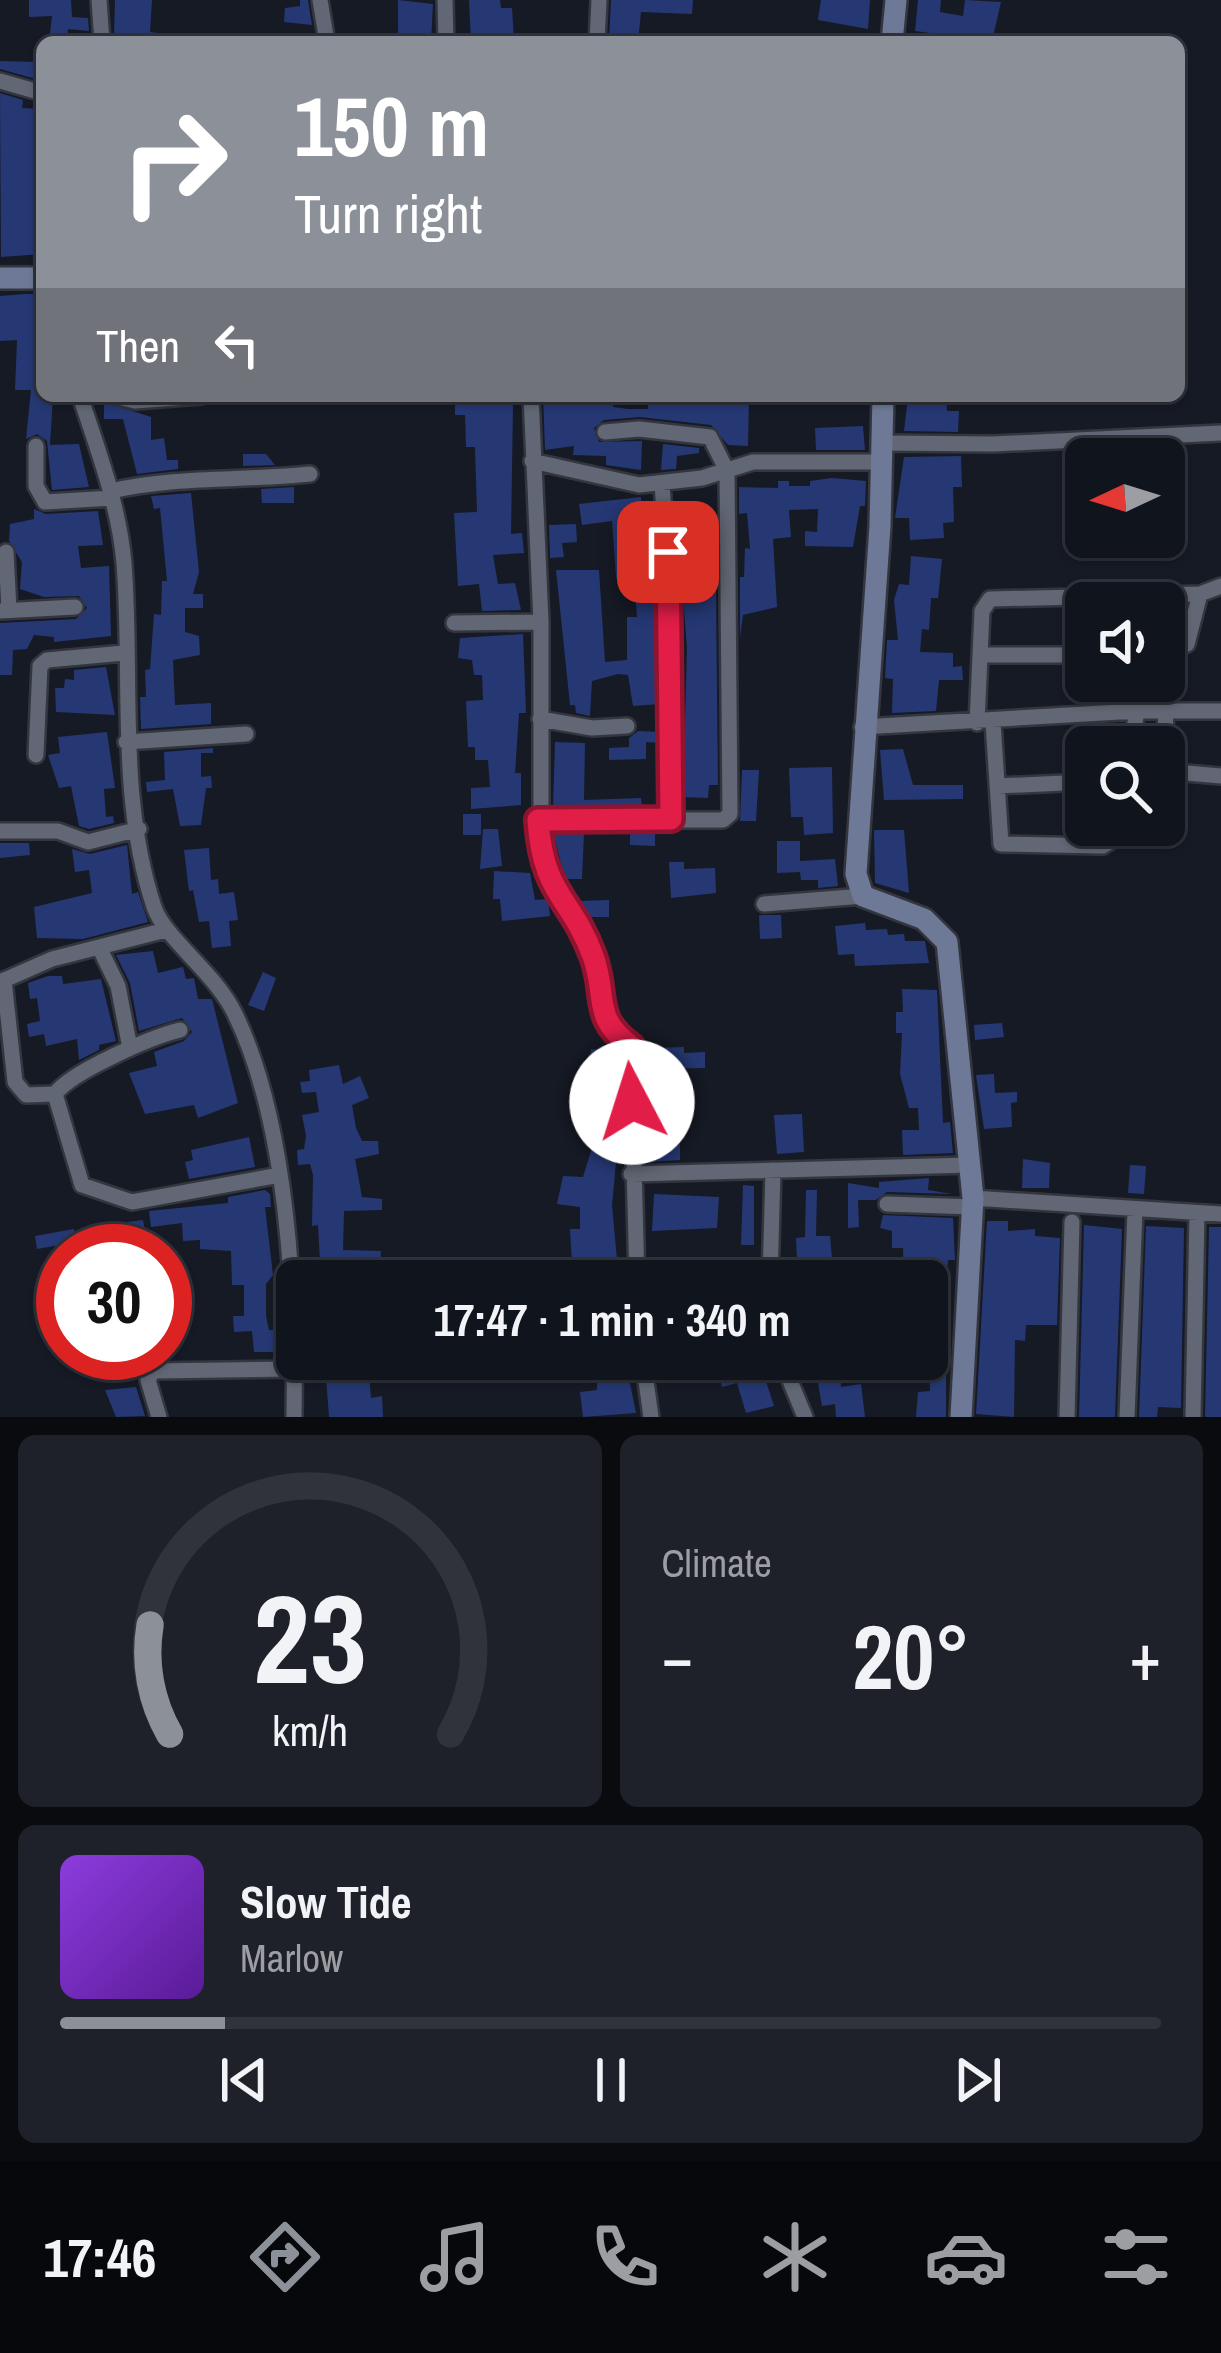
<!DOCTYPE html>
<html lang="en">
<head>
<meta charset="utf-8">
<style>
  :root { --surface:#10141c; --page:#1e2129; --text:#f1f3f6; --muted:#9c9ea3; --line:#30333b; --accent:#8c9099 }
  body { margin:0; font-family:"Archivo Narrow",sans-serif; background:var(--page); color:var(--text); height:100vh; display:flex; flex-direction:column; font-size:45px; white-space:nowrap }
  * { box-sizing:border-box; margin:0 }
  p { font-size:39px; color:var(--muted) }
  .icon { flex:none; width:66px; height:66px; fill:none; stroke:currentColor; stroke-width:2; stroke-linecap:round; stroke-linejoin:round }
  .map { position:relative; height:1417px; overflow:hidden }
  .side { display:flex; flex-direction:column; gap:18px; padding:18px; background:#090b0f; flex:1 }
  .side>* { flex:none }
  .guide { position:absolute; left:36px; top:36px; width:1149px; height:366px; border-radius:18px; box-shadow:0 3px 9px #0004,0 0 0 3px var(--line); background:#8c9099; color:#fff; overflow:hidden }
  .needle { width:78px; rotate:266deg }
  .controls { position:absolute; left:1065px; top:438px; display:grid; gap:24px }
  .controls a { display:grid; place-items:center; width:120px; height:120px; border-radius:18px; background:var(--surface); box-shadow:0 3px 9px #0004,0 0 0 3px var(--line); font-size:60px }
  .speed { position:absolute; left:36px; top:1224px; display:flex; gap:24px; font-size:60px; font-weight:700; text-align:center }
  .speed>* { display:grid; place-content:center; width:156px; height:156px; border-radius:50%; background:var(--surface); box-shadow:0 3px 9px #0004,0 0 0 3px var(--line); line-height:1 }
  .speed .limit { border:18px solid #d22; background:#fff; color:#111 }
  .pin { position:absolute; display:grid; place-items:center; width:102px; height:102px; color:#fff; margin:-51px; border-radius:24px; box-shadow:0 6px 18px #0006 }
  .me { position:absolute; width:132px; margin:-66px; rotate:355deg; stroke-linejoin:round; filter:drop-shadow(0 0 9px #0008) }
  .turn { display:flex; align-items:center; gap:42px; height:252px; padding:0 60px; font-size:54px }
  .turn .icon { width:156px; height:156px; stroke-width:2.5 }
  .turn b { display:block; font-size:84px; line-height:102px }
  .then { display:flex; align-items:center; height:114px; padding:0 60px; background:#0003; gap:24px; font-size:45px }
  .big { font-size:90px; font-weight:700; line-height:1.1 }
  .side .card { flex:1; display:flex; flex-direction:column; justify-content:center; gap:18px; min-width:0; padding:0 42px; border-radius:18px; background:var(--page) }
  .side .dial { align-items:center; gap:0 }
  .dial svg { height:312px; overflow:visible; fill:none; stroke:var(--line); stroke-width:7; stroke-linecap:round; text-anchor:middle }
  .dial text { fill:var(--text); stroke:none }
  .song { display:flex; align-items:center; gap:36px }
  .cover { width:144px; height:144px; border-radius:18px; background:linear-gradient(135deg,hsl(270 70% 55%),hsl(270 70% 35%)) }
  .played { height:12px; border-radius:6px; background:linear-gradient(90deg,var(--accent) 15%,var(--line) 15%) }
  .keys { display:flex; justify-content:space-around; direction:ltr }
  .heat { display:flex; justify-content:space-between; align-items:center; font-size:66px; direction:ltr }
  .side .tiles { flex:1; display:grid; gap:18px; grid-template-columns:1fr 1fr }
  .card:last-child { grid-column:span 2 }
  .trip { position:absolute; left:276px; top:1260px; width:672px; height:120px; border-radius:18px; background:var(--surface); box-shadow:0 3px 9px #0004,0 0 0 3px var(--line); font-weight:700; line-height:120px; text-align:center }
  .menu { display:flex; height:192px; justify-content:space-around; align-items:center; background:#06080b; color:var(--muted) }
  .menu .icon { width:84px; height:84px }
  .menu .selected { color:var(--accent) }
  .menu b { font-size:54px; color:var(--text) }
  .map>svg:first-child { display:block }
</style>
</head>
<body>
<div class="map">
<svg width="1221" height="1417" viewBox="0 0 1221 1417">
  <rect width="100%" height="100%" fill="#161a25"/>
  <path fill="#253874" d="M29,0H71L72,17L88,18L89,31L68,29L67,42H49L52,16L29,17Z
    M115,0H152L150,32L173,35V42L114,35Z
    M300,0H308L312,25L284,22L285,8L300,6Z
    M398,0L433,4L431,42H398Z
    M469,0H500L501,8H512L514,40L471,42Z
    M611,0H693L692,14L641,12L638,42H609Z
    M821,0H870L868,29L818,20Z
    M918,0H941L940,12L963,16L965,0L1001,2L992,41L915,31Z
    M0,61L36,62V79L0,69Z
    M0,93L23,100L22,108L42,109V254L1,257Z
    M25,294H42V396H53L50,445L79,444L89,487L52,490L47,441L37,434L26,439L31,390H15L17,340L0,341V296Z
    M463,396H506V403H513L511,534L522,533L524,553L493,555L498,584L515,583L521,610L482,611L479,584L458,586L454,513L477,512L475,447H466L465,415H455V402H463Z
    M543,396H613V407L628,409H648V403L664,401L749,396L748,446L728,445L711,425L640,417L604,420L594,428L599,442L642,441L641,470L606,465V456L573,455L574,446L545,450Z
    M946,396L947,411H959L958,432L904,431L908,397Z
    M104,402L151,417V440L164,438L167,460H178V469L137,474L123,419H104Z
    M863,426L865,450H816L815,428Z
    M663,444L699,448V453L677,456L676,469L661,470Z
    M243,454H266L275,465L243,466Z
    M961,456L962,487H953L954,522L943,523L944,538L910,540L909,518H895L904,457Z
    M832,478L866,481L865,506H860L853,547L805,546V531L817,532L818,509L789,510L791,537L773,539L777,607L743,615L740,638V577H744L745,548L750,549L747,513L739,514V487L778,488V481H789V486H810V481Z
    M294,487V503H262L261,489Z
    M191,493L199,572L193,594H203V608H185V632L199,636L200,655L173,660L175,705L211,703V724L141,729L140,697H146L145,670L150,669L154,614L161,615L162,581H167L160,508L154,509L151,496Z
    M641,497V527L653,528L661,626L659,704L633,706L628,675L618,674L592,681L590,716L576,713L575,705H570L556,570H599L605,662L627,660V617H637L635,592L623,594L616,577L612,521L582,525L579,504Z
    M696,503L709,548H714L716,594L718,785H709L708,798L683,797L687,647L676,507Z
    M34,509L46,514L98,511L103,545L78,546L81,568L109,566L111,636L54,642V637L34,635L27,649L13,650L12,675H0V623L76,619L87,608L79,596L44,597L20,589L22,562L9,541L10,524L34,519Z
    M576,524L577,542L562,543L564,557L550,558L549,525Z
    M911,556L942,559L938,598H931L929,630L922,629L920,652L953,653V667L962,666L963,680H939L936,711L892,713L893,679L885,678L887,640H898L894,600L899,584L909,585Z
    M523,634L526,713H519L515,773H521V805L471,809V788L490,787L488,760H475V747H468L466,701L483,700L482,675H474L472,660L458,658L460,638Z
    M106,667L115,715L56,712L55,688H64L65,679L74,680V670Z
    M638,731L660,732V743L646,742V759L609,760V748L629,747V738Z
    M107,732L115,788L104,789L106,817L113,816L114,823L89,829L79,826L71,786L59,788L48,755L60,753L58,737Z
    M555,742L585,743L584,800L641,798L642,808H553Z
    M213,748V753H201V777L211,776L212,788H206L201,825L180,826L173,789L147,792L146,782L165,780L164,752Z
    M903,749L913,785H963V799L884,800L880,750Z
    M832,767L833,833L804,835L803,817H791L789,768Z
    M742,770H759L756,821H740Z
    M463,814H481V835H463Z
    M483,829H498L502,866L480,869Z
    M874,830H904L909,893L875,883Z
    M553,832H584L582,879H565Z
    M630,833L655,834V846L630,845Z
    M777,841H800V861L835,859L838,886L818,888V880H801L800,872L777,873Z
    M0,843H29L30,855L0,858Z
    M127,845L132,894L138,892L148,922L83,939L37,938L34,907L92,893L89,870L75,872L72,849L90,854Z
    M209,848L211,880L218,879L219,894L234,892L238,920L229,921L231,946L212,948L209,921L199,922L193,890L189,891L184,850Z
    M669,862H684V869L715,868L716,893L671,898Z
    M494,871L530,873L535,900L548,899L550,916L502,921L500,899H493Z
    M609,900V917H587L580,906V901Z
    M759,915H781L782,938L760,939Z
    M865,923L866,930L887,929L888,935L904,934L905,941H925L929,963L855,966L854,954L838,955L835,926Z
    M153,951L158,973L183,967L186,979L194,978L198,999H212L238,1103L198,1118L194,1105L145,1114L129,1073L157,1066L154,1052L184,1041L192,1032L182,1018L139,1031L130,983L116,955Z
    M263,972L276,978L264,1011L248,1005Z
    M48,976H62L63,984L101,979L116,1041L99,1045V1050L79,1060L77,1039L46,1046L44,1034L29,1037L27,1024L40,1021L37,998L30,999L28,983Z
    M902,989L937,990L943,1123L950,1122L953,1153L903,1155L902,1130H919L918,1108H909L900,1074L902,1033H896V1012H903Z
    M1002,1023L1004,1037L975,1040L974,1025Z
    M684,1047V1053L705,1052V1068L652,1069V1048Z
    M591,1049L615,1051L611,1081L587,1082Z
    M339,1065L343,1084L360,1076L369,1098L352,1105L356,1128L362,1141H378L379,1154L355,1159L362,1197L382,1199V1210L344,1211L343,1250L381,1251L379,1281H365L364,1273L341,1271V1281H321L318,1225L312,1226L313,1175L310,1164L298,1165L297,1150L304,1149L306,1136L302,1115L319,1112L316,1092L302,1093L300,1082L310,1081L309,1070Z
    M994,1074L995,1093L1017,1092V1102L1011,1103L1012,1127L984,1129L976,1075Z
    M586,1108L621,1109L612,1205L619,1281H573L570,1229H580V1207L557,1204L563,1176L583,1177L591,1151Z
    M802,1114L804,1152L777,1154L774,1115Z
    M645,1117H654V1126H680V1160L646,1162Z
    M249,1137L255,1167L189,1179L185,1162L193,1160L191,1150Z
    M1023,1159L1050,1163L1049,1188H1022Z
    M1130,1165L1146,1166L1144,1194L1128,1193Z
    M929,1178L928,1190L952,1194L887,1192L876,1200H858L859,1227L848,1228V1183L879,1188V1182Z
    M743,1185L754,1186V1245H741Z
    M265,1190L270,1194L271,1207H265L273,1275L266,1284V1316L269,1330H276V1352H254L252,1331L234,1332L233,1316H244V1285H232L231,1251L200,1249V1240L183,1241L182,1223L151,1227L149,1211L228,1203V1197Z
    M806,1190H817L816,1236H830L832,1258L797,1260L796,1238L805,1237Z
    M654,1194L719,1197L717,1228L652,1231Z
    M883,1215L953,1218L955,1260H948L945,1295L927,1294V1281H904L903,1248H892V1231L880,1228Z
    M143,1220L145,1231L121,1235L119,1223Z
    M987,1221H1008V1231L1035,1229V1236L1060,1238L1057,1325H1026L1025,1341L1015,1340L1014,1417L976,1414Z
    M1084,1225L1122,1229L1115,1417H1079Z
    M1146,1226L1184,1228L1181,1408L1158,1407L1157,1417H1139Z
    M1209,1227H1221V1417H1205Z
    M74,1229L76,1242L37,1249L35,1236Z
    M679,1263L680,1269L699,1268L700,1281H653L652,1265Z
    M328,1359L390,1360L391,1371L369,1374L371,1398L382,1396L383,1417H329L326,1377L317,1378V1365H328Z
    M597,1359L626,1364L636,1413L583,1417L580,1392L597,1390Z
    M715,1359H759L774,1406L746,1413L737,1383L722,1387Z
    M840,1359L841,1387L861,1384L865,1417H836L835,1404L822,1406L816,1372L801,1373V1361Z
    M929,1367H946V1417H916L918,1392L930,1391Z
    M136,1387L145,1416L116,1417L105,1390Z"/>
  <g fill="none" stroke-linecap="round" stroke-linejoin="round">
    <g stroke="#33363e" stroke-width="20">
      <path id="street" d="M99,0L102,42
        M320,0L327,42
        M445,0L446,42
        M597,42L599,0
        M0,81L42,93
        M80,396C98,450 119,506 124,563C133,678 117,795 154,907C165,939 215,972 235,1014C288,1123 296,1297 294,1417
        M114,396L135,401L201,396
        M531,396L541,622V861L592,951L604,1022L631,1047L637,1281
        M880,443L993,444L1221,433
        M36,446V486L45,502L112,498
        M532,461L639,485L702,478L753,462H879
        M662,485L673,626L671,819
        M111,491C177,476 242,481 310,474
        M6,552L9,610
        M0,611L75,607
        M454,623L541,622
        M1164,654L1187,644L1200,594
        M980,655H1086
        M540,719L592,728L627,726
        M993,722L1001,844L1103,846L1114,839L1117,825
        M977,723L982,611L990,599L1200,594L1221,586
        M862,727L1137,711L1138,681
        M126,742L246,734
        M1131,747L1137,711H1221
        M36,755L40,666L47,660L124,653
        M1164,766L1166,708
        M1164,771L1221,776
        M997,786L1086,782
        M539,820H723L730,814L727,471L710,437L639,429L605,432
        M0,831H58L88,842L139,829
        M764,904L863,896
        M99,947L118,986L130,1048
        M4,980L15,1082L26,1095L55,1094L82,1185L132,1202L280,1175
        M0,982L52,959L166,930
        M55,1094C71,1072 151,1037 180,1030
        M631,1174L970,1165
        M973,1198L1221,1214
        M887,1204L973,1207
        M770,1281L773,1170
        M643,1359L651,1417
        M781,1359L805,1417
        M159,1417L148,1380L153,1371L295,1369
        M1067,1417L1072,1222
        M1127,1417L1135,1211
        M1193,1417L1197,1213"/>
    </g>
    <g stroke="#33363e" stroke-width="26">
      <path id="secondary" d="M892,42L896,0
        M0,278H42
        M883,396L880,526L856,874L863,896L924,919L947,942L973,1198L961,1417"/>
    </g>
    <use href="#street" stroke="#616774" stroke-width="15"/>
    <use href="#secondary" stroke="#6d7996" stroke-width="21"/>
  </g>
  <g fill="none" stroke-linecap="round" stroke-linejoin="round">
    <g stroke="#92132f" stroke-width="30">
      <path id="route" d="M632,1102L631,1046C591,1017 608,996 593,956C571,896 543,896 538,820L671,819L668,552"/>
    </g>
    <use href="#route" stroke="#e11d48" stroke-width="21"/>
  </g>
</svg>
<div class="controls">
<a><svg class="needle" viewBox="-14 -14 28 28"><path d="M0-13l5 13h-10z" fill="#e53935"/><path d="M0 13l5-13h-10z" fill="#9c9ea3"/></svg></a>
<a><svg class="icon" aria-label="sound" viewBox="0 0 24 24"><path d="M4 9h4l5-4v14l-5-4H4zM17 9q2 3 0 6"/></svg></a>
<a><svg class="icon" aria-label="search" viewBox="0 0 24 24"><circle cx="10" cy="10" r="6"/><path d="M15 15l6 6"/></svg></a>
</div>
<div class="speed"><div class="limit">30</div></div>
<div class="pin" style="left:668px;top:552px;background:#d93025"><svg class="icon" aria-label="arrive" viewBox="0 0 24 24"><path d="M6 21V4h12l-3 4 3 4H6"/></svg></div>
<svg class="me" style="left:632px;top:1102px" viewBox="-20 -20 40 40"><circle r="19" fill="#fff"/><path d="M0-13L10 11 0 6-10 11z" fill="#e11d48"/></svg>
<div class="trip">17:47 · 1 min · 340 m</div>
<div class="guide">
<div class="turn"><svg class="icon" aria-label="right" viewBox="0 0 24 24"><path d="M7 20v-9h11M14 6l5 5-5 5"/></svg><div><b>150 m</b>Turn right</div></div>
<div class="then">Then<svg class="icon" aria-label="left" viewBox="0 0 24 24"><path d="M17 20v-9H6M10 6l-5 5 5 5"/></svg></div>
</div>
</div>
<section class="side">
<div class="tiles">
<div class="card dial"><svg viewBox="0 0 100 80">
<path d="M14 69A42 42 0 1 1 86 69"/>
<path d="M14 69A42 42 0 0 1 9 41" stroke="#8c9099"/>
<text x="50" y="56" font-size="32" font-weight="700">23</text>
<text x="50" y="72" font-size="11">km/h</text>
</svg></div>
<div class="card"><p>Climate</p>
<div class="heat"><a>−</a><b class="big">20°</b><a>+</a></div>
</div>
<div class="card">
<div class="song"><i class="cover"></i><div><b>Slow Tide</b><p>Marlow</p></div></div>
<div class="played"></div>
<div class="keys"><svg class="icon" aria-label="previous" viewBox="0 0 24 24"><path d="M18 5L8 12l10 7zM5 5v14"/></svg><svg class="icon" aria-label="pause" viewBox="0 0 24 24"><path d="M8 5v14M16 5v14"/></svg><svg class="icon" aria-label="next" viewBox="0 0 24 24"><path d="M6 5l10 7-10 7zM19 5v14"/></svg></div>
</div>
</div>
</section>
<nav class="menu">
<b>17:46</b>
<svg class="icon selected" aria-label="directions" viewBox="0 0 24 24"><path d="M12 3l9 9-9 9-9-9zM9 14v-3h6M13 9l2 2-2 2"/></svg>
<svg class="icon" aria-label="music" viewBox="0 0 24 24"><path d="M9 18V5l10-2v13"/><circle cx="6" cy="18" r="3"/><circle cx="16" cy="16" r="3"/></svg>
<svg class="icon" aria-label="phone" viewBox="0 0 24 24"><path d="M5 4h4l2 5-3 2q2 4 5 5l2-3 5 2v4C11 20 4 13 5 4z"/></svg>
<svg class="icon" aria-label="climate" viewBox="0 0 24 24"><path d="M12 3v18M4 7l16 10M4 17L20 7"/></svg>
<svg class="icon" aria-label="car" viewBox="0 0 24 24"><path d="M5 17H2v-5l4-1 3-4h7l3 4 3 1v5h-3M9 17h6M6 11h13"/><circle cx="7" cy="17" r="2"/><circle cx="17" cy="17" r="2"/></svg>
<svg class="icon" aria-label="filters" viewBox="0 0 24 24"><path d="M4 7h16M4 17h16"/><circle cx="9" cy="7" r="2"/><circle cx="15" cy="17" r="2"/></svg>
</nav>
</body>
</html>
